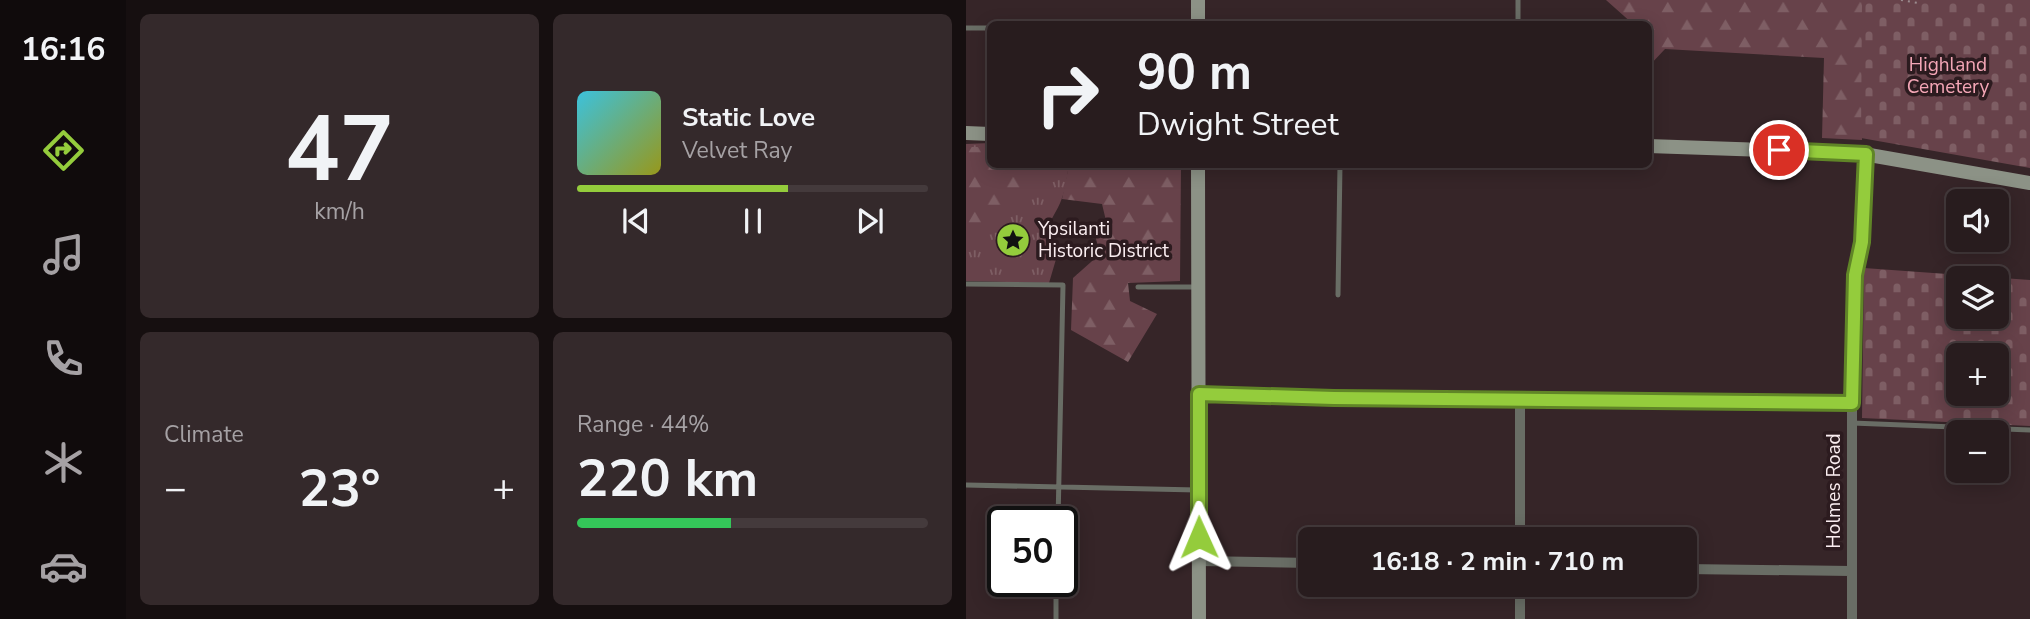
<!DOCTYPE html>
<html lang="en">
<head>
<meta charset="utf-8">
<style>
  :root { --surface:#281c1e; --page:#34292b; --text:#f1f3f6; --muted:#a5a1a4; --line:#443a3c; --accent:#94cc3c }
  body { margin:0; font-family:"Nunito Sans",sans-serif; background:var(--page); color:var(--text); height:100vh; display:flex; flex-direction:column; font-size:26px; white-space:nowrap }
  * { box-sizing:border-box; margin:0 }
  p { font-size:23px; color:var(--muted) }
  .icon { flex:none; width:38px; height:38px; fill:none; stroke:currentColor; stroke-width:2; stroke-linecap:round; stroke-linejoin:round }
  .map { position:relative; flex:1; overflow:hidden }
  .panel { display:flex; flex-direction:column; gap:14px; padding:14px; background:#160f10; width:840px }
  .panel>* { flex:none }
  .hud { position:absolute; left:21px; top:21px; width:665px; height:147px; border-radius:10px; box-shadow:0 4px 18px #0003,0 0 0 2px var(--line); background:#281c1e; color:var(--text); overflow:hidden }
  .tools { position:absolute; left:980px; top:189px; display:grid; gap:14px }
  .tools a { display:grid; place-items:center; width:63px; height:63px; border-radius:10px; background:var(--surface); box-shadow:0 4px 18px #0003,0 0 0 2px var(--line); font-size:35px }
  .speed { position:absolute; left:21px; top:506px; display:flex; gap:14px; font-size:35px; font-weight:700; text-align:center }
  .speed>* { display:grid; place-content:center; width:91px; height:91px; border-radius:50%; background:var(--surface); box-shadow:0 4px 18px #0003,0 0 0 2px var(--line); line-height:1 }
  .speed .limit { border:4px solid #111; border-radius:10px; background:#fff; color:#111 }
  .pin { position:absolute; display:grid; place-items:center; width:60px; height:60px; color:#fff; margin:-30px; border:4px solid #fff; border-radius:50%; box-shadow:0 2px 7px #0007 }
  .me { position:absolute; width:77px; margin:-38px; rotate:359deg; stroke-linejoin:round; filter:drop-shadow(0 0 5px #0008) }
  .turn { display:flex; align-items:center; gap:24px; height:147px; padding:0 35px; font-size:32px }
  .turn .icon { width:91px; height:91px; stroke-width:2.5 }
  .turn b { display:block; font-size:49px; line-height:60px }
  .big { font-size:52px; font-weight:700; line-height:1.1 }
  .panel .card { flex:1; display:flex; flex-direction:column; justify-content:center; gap:10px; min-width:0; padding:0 24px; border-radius:10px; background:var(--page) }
  .panel .dial { align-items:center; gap:0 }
  .dial b { font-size:91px; line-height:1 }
  .song { display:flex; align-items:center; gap:21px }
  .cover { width:84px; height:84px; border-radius:10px; background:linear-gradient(135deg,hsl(190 70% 55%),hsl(60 70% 35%)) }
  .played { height:7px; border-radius:4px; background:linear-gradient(90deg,var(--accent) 60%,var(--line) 60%) }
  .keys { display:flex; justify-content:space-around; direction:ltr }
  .heat { display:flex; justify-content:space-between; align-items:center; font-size:38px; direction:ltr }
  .charge { height:10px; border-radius:5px; background:linear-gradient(90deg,#34c759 44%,var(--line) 0) }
  .panel .tiles { flex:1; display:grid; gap:14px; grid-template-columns:repeat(2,1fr) }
  .trip { position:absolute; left:332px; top:527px; width:399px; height:70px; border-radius:10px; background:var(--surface); box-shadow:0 4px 18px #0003,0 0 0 2px var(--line); font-weight:700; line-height:70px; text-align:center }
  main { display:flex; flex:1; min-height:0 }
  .tab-bar { display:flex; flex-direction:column; width:126px; justify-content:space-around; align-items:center; background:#100b0c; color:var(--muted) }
  .tab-bar .icon { width:49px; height:49px }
  .tab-bar .on { color:var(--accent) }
  .tab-bar b { font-size:32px; color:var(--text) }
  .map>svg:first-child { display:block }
</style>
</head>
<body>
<main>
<nav class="tab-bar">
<b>16:16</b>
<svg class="icon on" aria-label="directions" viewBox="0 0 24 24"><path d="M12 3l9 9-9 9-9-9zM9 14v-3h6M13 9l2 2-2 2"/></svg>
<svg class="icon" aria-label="music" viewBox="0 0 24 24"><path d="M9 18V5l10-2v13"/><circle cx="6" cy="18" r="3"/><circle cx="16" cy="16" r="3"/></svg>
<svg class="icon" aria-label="phone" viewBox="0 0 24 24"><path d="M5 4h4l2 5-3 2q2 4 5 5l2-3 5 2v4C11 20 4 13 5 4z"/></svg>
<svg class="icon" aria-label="climate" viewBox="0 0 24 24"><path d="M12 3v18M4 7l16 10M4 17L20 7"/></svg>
<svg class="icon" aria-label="car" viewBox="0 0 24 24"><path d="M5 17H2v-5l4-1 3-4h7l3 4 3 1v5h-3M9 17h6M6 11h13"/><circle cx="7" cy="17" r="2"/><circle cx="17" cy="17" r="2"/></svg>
</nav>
<section class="panel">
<div class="tiles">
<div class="card dial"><b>47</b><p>km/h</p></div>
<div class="card">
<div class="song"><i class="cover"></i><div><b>Static Love</b><p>Velvet Ray</p></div></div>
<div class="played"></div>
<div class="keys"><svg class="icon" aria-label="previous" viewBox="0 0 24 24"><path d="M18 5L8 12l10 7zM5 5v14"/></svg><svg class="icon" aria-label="pause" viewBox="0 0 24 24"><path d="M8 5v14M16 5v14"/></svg><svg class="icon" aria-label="next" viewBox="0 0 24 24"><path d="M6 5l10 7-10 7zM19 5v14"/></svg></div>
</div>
<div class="card"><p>Climate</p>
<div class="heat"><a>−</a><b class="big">23°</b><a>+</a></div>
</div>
<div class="card"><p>Range · 44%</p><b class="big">220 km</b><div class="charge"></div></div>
</div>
</section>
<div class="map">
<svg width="1064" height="619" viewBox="0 0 1064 619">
  <defs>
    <pattern id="grass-tufts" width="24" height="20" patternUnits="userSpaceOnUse" patternTransform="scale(1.75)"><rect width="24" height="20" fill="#67424a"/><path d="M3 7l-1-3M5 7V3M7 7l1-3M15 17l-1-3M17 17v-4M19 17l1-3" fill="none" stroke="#7e5e64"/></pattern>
    <pattern id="forest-firs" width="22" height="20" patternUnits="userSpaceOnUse" patternTransform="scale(1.75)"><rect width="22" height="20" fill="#67424a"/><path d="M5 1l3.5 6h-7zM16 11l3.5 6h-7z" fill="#7e5e64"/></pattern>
    <pattern id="cemetery-stones" width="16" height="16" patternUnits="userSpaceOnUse" patternTransform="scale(1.75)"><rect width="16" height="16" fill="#67424a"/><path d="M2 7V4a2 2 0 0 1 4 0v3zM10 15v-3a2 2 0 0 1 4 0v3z" fill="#7e5e64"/></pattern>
  </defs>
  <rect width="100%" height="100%" fill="#362528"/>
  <path fill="url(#grass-tufts)" d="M24,143V164L103,165C101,175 100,188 96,198C88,222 73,223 93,249L83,283L0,281V144Z"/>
  <path fill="url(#forest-firs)" d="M640,0H896V140L856,138L858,58L699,49L683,66L682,24H667Z
    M0,147H24V164L81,165L62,200L0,239Z
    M103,165H215L214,281L162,283L164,301L191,314L162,362L105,330L107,278L134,254L129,235L142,229L136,204L96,199Z"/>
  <path fill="url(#cemetery-stones)" fill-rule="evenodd" d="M896,0H1064V168L895,138Z
    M898,268L1064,280V426L896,418ZM992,278H1031V317H992ZM992,355H1031V394H992Z"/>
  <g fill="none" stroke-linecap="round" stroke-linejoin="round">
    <path stroke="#9b8c8f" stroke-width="2" stroke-dasharray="2 5" stroke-linecap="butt" d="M935,0L952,3"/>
    <path stroke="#696d65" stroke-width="5" d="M552,24V0
      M0,28H24
      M0,284L97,285L92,522
      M172,287H229
      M372,295L374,164
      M886,402L889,275L896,242L900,157
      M886,423L1064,430
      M0,485L231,490
      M90,619V581"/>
    <path stroke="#696d65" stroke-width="10" d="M233,394L367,398L886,403V619
      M554,398V539
      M233,561L345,563
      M719,569L885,571
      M554,619V584"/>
    <path stroke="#8c9286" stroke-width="14" d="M232,24V0
      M0,133L24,134
      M682,146L892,153L1064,183
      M232,164L233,619"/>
  </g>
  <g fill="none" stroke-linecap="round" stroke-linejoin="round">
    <g stroke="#608527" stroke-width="18">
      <path id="route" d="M233,537V394L368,398L886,403L889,275L896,242L900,154L813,150"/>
    </g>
    <use href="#route" stroke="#94cc3c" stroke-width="12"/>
  </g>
  <defs>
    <g id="sight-disc" transform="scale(1.75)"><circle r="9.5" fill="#94cc3c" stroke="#2c1b1f"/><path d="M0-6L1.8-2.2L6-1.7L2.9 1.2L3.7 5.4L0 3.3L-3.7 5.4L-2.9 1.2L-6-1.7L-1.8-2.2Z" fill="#111"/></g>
  </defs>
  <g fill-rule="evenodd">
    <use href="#sight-disc" x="47" y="240"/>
  </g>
  <g text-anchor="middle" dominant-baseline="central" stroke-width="7" stroke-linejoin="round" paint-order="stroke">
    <g font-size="19" fill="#f4a6b6" stroke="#2c1b1f">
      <text x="982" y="65">Highland<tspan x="982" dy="22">Cemetery</tspan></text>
    </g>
    <g font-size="19" fill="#faedf0" stroke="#2c1b1f" text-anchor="start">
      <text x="72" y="229">Ypsilanti<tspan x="72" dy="22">Historic District</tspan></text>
    </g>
    <g font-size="19" fill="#faedf0" stroke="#2c1b1f">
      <text transform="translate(868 491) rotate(-90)">Holmes Road</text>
    </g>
  </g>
</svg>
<div class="tools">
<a><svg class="icon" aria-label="sound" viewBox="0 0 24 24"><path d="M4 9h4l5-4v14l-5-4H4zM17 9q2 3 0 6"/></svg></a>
<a><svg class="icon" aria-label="layers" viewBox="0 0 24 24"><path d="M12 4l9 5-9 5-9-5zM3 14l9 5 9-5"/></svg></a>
<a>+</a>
<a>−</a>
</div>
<div class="speed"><div class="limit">50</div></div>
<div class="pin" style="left:813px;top:150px;background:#d93025"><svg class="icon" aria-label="arrive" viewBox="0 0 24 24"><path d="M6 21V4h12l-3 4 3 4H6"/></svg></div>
<svg class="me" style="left:233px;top:537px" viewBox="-20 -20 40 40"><path d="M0-17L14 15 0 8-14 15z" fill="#94cc3c" stroke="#fff" stroke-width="4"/></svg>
<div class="trip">16:18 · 2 min · 710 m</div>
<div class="hud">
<div class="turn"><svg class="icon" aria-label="right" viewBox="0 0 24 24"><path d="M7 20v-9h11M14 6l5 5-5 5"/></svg><div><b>90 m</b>Dwight Street</div></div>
</div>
</div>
</main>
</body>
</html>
